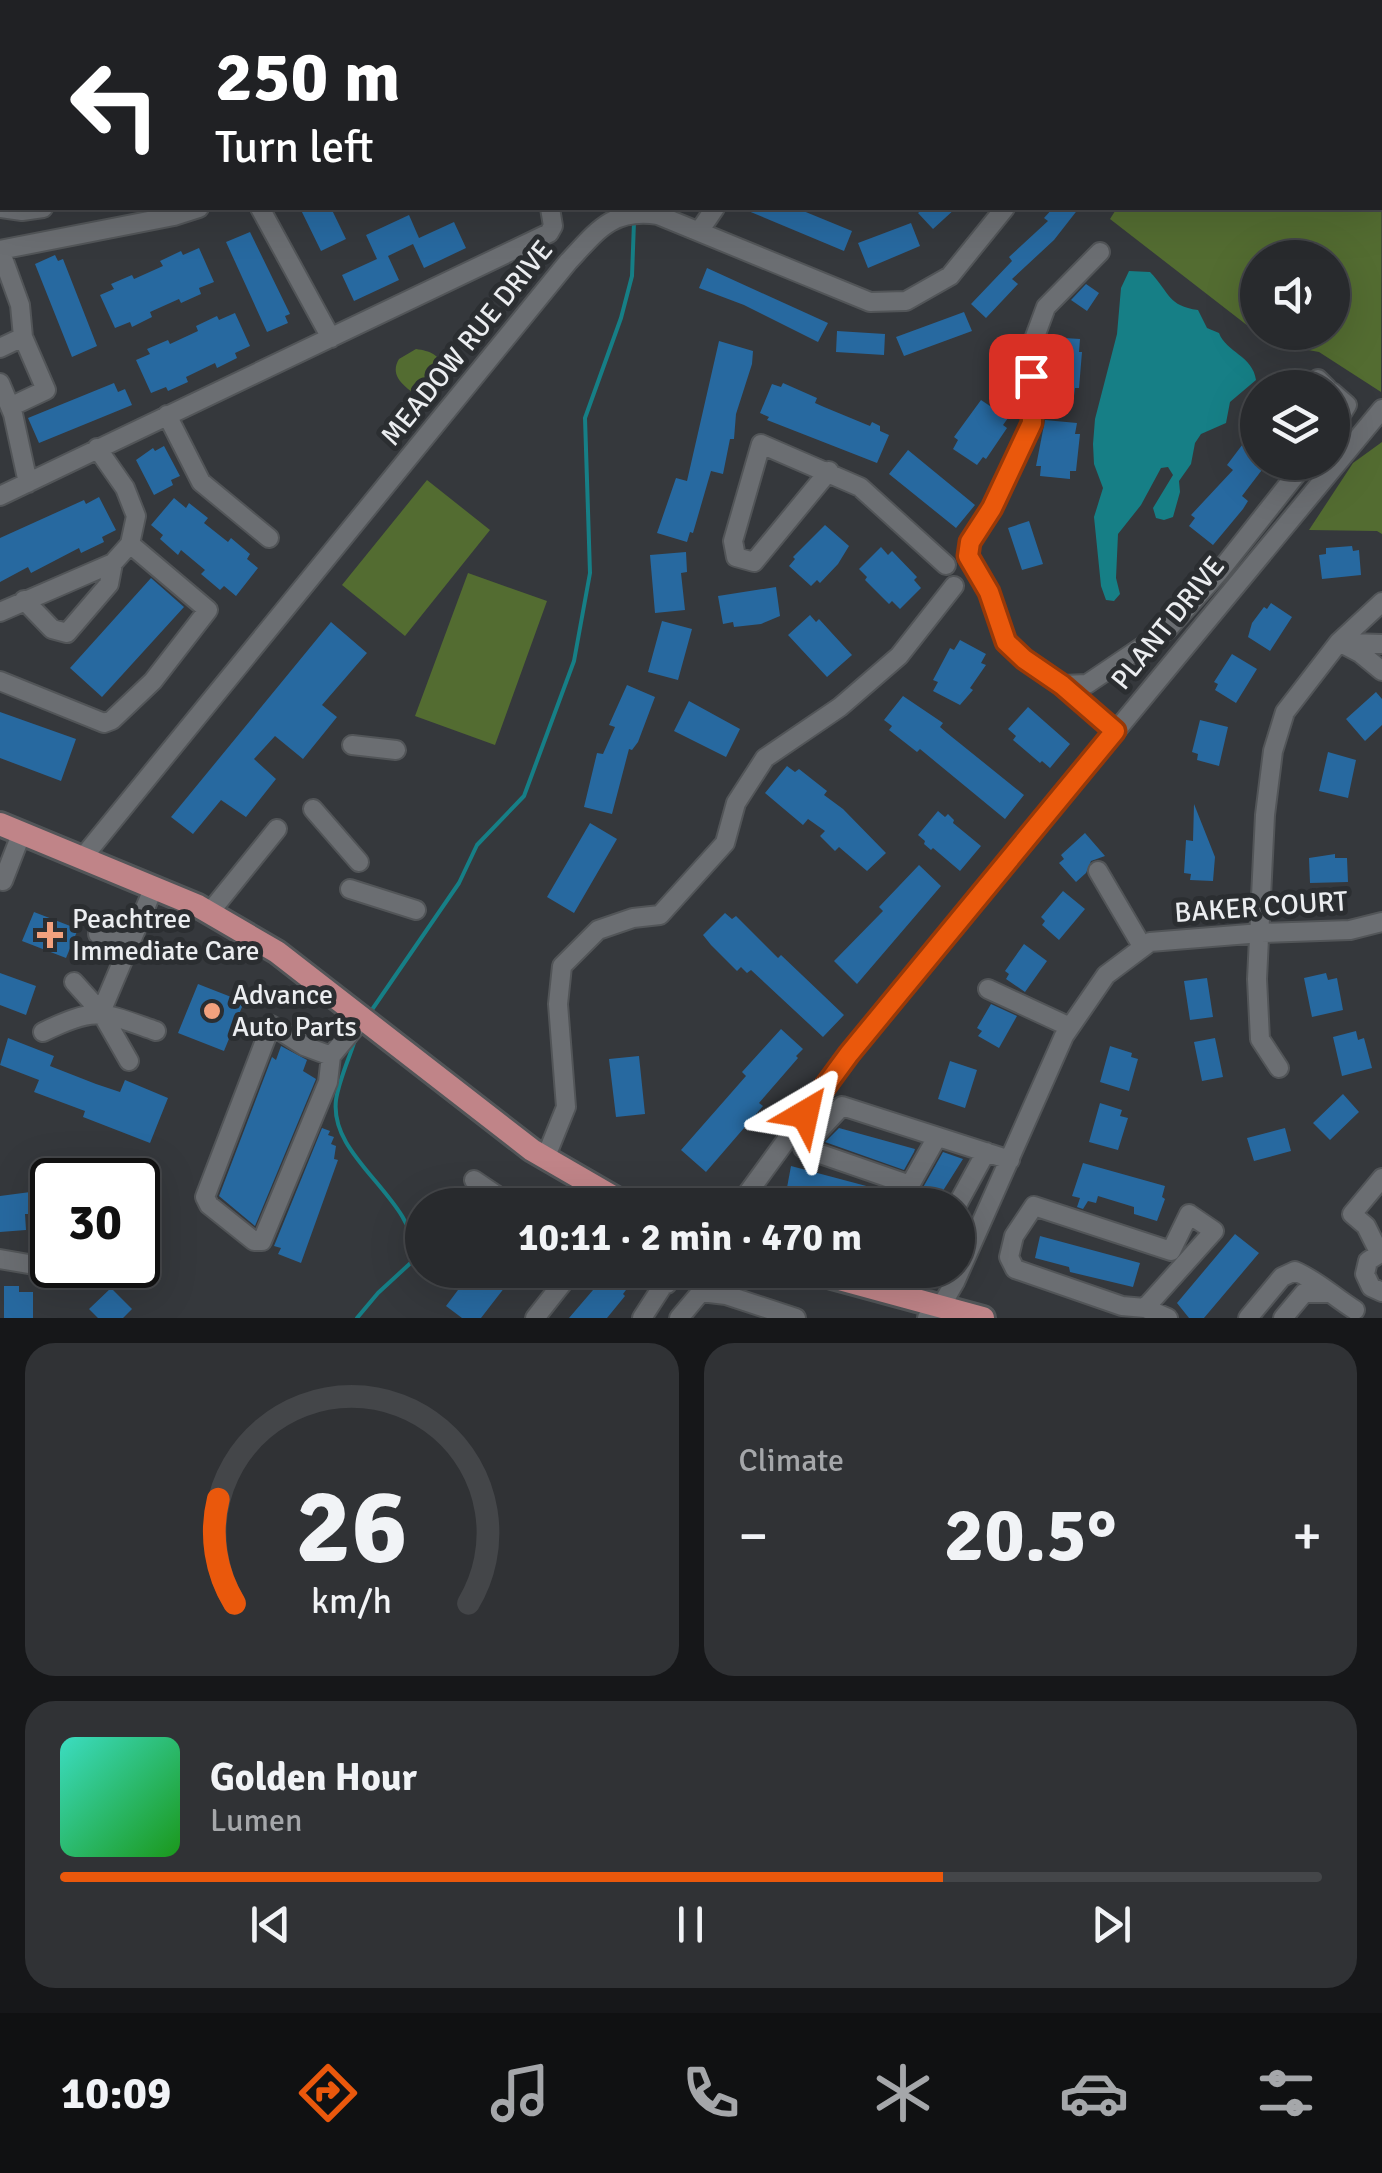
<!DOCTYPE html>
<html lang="en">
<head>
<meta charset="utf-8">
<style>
  :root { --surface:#282a2d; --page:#303235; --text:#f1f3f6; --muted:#a5a7aa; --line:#444649; --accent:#ea580c }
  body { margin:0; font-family:Signika,sans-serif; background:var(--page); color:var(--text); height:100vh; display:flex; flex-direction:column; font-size:38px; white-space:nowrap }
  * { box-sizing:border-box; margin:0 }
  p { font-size:32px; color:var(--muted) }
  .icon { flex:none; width:55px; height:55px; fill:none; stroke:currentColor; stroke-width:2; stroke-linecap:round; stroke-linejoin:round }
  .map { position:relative; height:1318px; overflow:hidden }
  .drawer { display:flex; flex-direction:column; gap:25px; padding:25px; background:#161719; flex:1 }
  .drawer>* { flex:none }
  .guide { position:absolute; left:0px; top:0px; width:1382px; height:210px; box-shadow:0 10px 40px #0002,0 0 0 2px var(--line); background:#202124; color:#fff; overflow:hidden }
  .buttons { position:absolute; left:1240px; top:240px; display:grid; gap:20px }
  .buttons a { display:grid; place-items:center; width:110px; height:110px; border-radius:50%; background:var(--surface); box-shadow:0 10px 40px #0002,0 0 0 2px var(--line); font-size:50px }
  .speed { position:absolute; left:30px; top:1158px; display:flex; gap:20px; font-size:50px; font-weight:700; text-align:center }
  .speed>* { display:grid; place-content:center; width:130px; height:130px; border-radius:50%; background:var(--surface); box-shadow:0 10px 40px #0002,0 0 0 2px var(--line); line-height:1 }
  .speed .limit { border:5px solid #111; border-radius:15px; background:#fff; color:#111 }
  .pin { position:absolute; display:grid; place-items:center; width:85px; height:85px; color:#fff; margin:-42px; border-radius:20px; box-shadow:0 5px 15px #0006 }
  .me { position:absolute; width:110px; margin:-55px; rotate:36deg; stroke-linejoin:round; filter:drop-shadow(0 0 8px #0008) }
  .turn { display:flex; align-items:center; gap:35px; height:210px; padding:0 50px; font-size:45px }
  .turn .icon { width:130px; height:130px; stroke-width:2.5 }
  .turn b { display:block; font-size:70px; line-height:85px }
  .big { font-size:75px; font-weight:700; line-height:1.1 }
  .drawer .card { flex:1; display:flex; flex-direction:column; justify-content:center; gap:15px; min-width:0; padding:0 35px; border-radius:30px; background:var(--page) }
  .drawer .dial { align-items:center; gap:0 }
  .dial svg { height:260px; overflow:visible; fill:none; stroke:var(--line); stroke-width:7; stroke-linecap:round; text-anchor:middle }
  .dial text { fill:var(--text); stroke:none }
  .song { display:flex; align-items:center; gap:30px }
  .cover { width:120px; height:120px; border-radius:15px; background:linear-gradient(135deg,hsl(170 70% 55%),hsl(120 70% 35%)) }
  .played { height:10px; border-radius:5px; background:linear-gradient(90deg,var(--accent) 70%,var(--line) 70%) }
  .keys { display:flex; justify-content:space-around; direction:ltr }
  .heat { display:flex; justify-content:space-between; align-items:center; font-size:55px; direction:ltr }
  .drawer .tiles { flex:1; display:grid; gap:25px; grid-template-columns:1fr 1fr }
  .card:last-child { grid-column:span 2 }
  .trip { position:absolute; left:405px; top:1188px; width:570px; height:100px; border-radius:50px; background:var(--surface); box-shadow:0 10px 40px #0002,0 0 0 2px var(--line); font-weight:700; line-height:100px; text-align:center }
  .menu { display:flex; height:160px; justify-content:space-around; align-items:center; background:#101112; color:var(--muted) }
  .menu .icon { width:70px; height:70px }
  .menu .current { color:var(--accent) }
  .menu b { font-size:45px; color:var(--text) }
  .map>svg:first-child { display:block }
</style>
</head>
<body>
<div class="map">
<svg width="1382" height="1318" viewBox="0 0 1382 1318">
  <rect width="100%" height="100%" fill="#35383c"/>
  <path fill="#536c31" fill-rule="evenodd" d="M1249,0H1382L1381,392L1319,352L1270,343L1110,219L1117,208H1380V2H1247ZM1258,258H1332V332H1258Z
    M416,349C430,351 440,354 443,370L420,398C407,388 388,377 399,359Z
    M1382,442V534L1377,531L1309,530L1353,463Z
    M427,480L490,530L405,636L342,585Z
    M468,573L547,601L495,745L415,716Z"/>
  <path fill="#167f86" d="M1129,271L1150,272C1170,293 1168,306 1198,310L1207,328L1219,333C1226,352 1253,356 1256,380L1230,402L1226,423L1201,434L1195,443L1191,464L1179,481L1180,492L1173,517L1164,520L1156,518L1153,508L1173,475L1168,467L1161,468L1141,505L1118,534L1116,578L1120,594L1114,601L1106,600L1101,586L1094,517L1103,488L1094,464L1093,444L1095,419L1117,334L1121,288Z"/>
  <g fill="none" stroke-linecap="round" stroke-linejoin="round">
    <path stroke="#167f86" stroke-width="4" d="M729,2L732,0
      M369,1014L459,883L477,845L524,796L574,661L590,573L585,418L621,318L632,276L634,222
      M355,1040C349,1059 339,1080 336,1100C329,1159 414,1196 416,1258L378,1293L357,1318"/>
  </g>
  <path fill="#2769a0" d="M300,208H331L346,239L321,251Z
    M741,208H796L852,231L844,251Z
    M924,208H956L933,229L918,213Z
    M1053,208H1079L1054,240L1012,279L1018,284L986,318L971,304L1012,261L1009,257L1048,221L1044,218Z
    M409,215L419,238L454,222L466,248L424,268L413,244L388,256L399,280L354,301L342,275L377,259L366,235Z
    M911,223L920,246L868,268L858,243Z
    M250,232L290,314L285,316L288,323L267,332L226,242Z
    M199,248L214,282L199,288L201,294L181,303L179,299L150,312L152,317L132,327L130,322L115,328L100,295L114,289L111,284L132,275L134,279L163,266L160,261L181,251L183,255Z
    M55,255L58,261L63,259L97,346L72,357L35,264Z
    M707,268L828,323L818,342L744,305L699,288Z
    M1086,284L1099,293L1087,311L1071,300Z
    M964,312L972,331L904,356L896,337Z
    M235,313L250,346L235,353L237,358L217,368L215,363L186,377L188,382L168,391L166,387L151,393L136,360L150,354L147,349L168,340L170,344L198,331L196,326L217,316L219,320Z
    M837,331L885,334L884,355L836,352Z
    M1049,337L1080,339L1079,352H1082L1079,388H1075L1074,396L1044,393L1045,347L1048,348Z
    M719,341L753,351L752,364L736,414L734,439H730L723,474L711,471L693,533L690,532L687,542L657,533L676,478L687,481Z
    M114,383L118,392L125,389L132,405L39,443L28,418Z
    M783,383L817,398L815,403L824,407L870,426L872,422L880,426V431L889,435L877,463L767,420L769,417L760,413L772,384L781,387Z
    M981,400L1008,418L1003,425L1007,428L986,459L983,457L977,465L953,449L958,440L954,437Z
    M1045,420L1077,423L1075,434H1080L1076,471H1070V479L1040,476L1041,466H1036Z
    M1258,424V462H1268L1242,496L1248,501L1243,509L1213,545L1189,526L1195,518L1191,515L1233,470L1227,465Z
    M164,446L180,476L171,480L173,485L154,495L136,460L153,448L155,451Z
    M908,450L975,505L956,528L889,474Z
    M99,497L116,530L102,537L104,542L81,553L79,548L31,573L28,567L0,582V538L84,500L86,504Z
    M174,498L186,508L189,503L208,518L204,523L228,542L231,538L250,554L247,559L258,568L236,596L224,586L220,590L201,574L205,570L181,550L178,555L160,539L163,535L151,525Z
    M1029,521L1043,564L1022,570L1008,528Z
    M825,525L849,546L838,564L820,583L817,580L811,586L789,566L795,559L793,557Z
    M1352,546L1353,551L1359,550L1361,575L1322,579L1319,555L1326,554V548Z
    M881,547L888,555L892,551L917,577L914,580L921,588L900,609L892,601L889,604L865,580L867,577L859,569Z
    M686,552L687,572L681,573L685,610L655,613L650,555Z
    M151,578L184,607L102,697L70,668Z
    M776,587L780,616L761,624L734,627L733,622L723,624L718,596Z
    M1271,603L1292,617L1270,651L1248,637L1252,623L1264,607L1267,609Z
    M810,615L816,622L819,619L852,655L827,677L788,635Z
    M662,621L692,629L678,680L648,672Z
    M331,622L367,653L322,705L337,717L303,759L275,736L254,759L276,779L246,817L221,800L193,834L171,817Z
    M960,640L986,654L981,663L986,665L970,688L973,690L960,705L933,691L938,682L933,680L950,648L954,650Z
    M1232,654L1257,669L1236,703L1215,690L1218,684L1214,682Z
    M627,685L655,697L638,742L632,750L629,749L612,814L584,807L597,753L603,754L615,727L609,725Z
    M1376,692L1382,699V725L1365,741L1346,719Z
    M903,696L943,723L940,727L947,733L1024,795L1005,819L920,749L917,752L889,730L892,726L884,720Z
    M689,701L740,729L726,757L674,731Z
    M1028,707L1070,744L1050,768L1042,761L1040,763L1013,740L1016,736L1008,729Z
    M0,712L76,739L61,781L0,758Z
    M1200,720L1228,727L1219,766L1197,760L1198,754L1192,752Z
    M1328,752L1356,760L1348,798L1319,791Z
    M787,766L795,772L799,769L827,791L824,795L843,809L886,853L867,871L839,847L835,851L820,836L825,831L808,819L803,825L765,793Z
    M1194,804L1215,857L1213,881L1190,880L1191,874L1184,873L1186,840L1193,841Z
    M938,811L945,817L948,814L954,820L953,823L981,846L960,871L933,848L931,850L924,844L925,841L918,835Z
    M590,823L617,839L574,913L547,897Z
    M1085,833L1105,856L1091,861L1086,873L1076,882L1059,863L1064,859L1061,855Z
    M1335,854V858H1347L1348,882L1310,883L1309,858Z
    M919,865L941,886L857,984L834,961L883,911L879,907Z
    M1063,891L1085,909L1059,940L1042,925L1045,921L1041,917Z
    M34,912L78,929L66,958L22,941Z
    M725,913L732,919L736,916L778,958L781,955L844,1015L823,1037L751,970L747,973L741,967L737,971L711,945L703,935Z
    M1024,944L1047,961L1025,992L1006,979L1009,974L1005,971Z
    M0,973L36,986L26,1015L0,1005Z
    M1326,973L1328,980L1337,978L1343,1010L1312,1017L1304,978Z
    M1207,978L1213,1017L1190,1020L1184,981Z
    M198,984L244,1002L224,1051L178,1033Z
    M991,1004L1017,1016L999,1048L978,1036L982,1031L977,1028Z
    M781,1029L803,1049L796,1056L798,1058L759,1103L763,1106L706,1172L681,1150L746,1076L742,1072Z
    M1356,1031L1358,1040L1364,1038L1372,1068L1342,1076L1333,1037Z
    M8,1038L54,1056L50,1066L96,1084L120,1092L125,1080L168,1098L150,1143L83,1117L85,1111L34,1092L39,1080L0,1065Z
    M1215,1038L1223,1077L1202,1081L1194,1042Z
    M281,1046L307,1060L303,1071L316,1079L255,1226L219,1196L272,1057L276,1060Z
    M1110,1046L1132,1053L1131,1057L1138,1059L1129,1091L1100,1082Z
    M639,1056L645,1114L616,1117L609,1059Z
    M950,1061L977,1070L965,1108L938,1099Z
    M1343,1094L1359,1112L1330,1140L1313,1123Z
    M1100,1103L1122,1110L1120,1116L1128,1118L1118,1150L1089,1142Z
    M322,1128L330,1131L328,1135L334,1137L331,1144L336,1146L334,1159L338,1160L301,1263L278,1254L281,1248L274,1246Z
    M839,1128L915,1149L914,1152L904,1170L825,1142Z
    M1285,1128L1291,1151L1254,1161L1247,1138Z
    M943,1152L963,1159L939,1197L929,1190L924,1205H904L909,1197L921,1191Z
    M1083,1163L1165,1186L1162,1197L1165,1199L1157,1221L1134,1214V1207L1098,1196L1096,1203L1088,1201L1083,1209L1077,1207L1080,1198L1072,1196Z
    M791,1166L904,1196L901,1205H830L832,1200L786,1193Z
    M38,1191H52V1214H25L26,1230L0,1232V1196Z
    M1235,1234L1259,1253L1204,1318H1189L1177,1303Z
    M1040,1236L1140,1263L1133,1287L1070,1272L1069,1267L1035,1258Z
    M147,1246L149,1275L119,1277L118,1265H138V1247Z
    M473,1270H518L481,1318H462L446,1306Z
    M600,1273L606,1278L608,1275L612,1278L616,1274L626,1283L623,1287L626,1290L623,1294L625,1296L607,1318H569L593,1290L588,1286Z
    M4,1286H19V1292H33V1318H4Z
    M111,1288L132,1309L123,1318H98L89,1309Z"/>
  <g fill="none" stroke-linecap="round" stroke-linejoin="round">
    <g stroke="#525558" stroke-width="22">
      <path id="minor" d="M311,0V2
        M455,2L456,0
        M507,2L509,0
        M562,2V0
        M1242,2L1246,0
        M0,100H2
        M0,208L22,211L43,208
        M260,208L331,338
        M700,230L715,208
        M0,250L174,216L199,208
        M0,250L20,305L23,337
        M1100,252L1046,307L1033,342L1031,423L992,508L970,542L968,556L989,592L1007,642L1024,659L1062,685L1115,731
        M0,348L23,337L46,390L10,407
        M1318,379L1327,388
        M0,383L13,414L28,483
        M1332,392L1347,405L1332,429
        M167,415L201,482L269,538
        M829,471L754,562L736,557L733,541L761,444L860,487L946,565
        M0,496L549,233L553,226L550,208
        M24,600L52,629L67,633L109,584L113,563
        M0,612L113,563L130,544L136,516L125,488L97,448
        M1339,642L1360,653L1382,671
        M1350,643L1382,644
        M0,681L104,723L112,720L153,681L208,610L130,544
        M1062,685L1087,684L1167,630L1219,572L1306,462
        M352,745L396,750
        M313,809L359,862
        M84,856L568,262C597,231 612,208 658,215L870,302L906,301L950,276L1005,208
        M1098,871L1142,946
        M3,881L22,832
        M350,889L416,910
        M210,912L277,829
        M98,934L130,942
        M74,982L101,1012L129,1061
        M988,989L1070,1027
        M101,1012L154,887
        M43,1032C97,1006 102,1012 156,1031
        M331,1056L328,1082L262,1241H254L209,1205L205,1197L271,1025L304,1046L331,1056L363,1018
        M1279,1068L1260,1039L1257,979L1265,815L1273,751L1285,712L1339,642L1382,602
        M937,1137L910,1185L803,1148L842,1106L1010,1160
        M545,1159L566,1107L558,1004L562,966L598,930L633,918L660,915L725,843L736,803L765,758L840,707L899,656L954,586
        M474,1180L511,1205
        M739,1205L849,1054L1382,409
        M957,1205L986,1152
        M1034,1206L1171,1251L1189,1214L1214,1231L1145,1308L1122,1306L1015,1269L1009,1257L1014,1236Z
        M1379,1252L1366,1226L1352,1214L1382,1178
        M1382,1252L1368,1261L1365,1274L1371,1287L1382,1292
        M0,1259L69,1271
        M650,1270L667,1284
        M1145,1308L1168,1318
        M535,1318L573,1270
        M642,1318L673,1270
        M679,1318L701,1292L726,1295L796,1318
        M927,1318L941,1306L955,1282L1064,1036L1106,975L1150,942L1261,933L1350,930L1382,922
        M1248,1318L1282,1277L1295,1271C1318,1281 1334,1297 1355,1310
        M1283,1318L1304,1293H1328"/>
    </g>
    <g stroke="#525558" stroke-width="28">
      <path id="major" d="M0,824L198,906L277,952L532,1150L627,1205
        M806,1270L983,1318"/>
    </g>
    <use href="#minor" stroke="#6b6e72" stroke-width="18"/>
    <use href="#major" stroke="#c08488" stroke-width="22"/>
  </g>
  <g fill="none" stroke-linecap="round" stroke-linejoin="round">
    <g stroke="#983908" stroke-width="25">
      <path id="route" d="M805,1114L849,1054L1115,731L1062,685L1024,659L1006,642L989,592L968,556L970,542L992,508L1032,423L1031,376"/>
    </g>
    <use href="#route" stroke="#ea580c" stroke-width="18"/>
  </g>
  <g fill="#f2a17e" stroke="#2b2e31" stroke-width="4">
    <path d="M45 920h10v10h10v10h-10v10h-10v-10h-10v-10h10z"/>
    <circle cx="212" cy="1011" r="10"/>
  </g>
  <g text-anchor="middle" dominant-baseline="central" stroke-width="10" stroke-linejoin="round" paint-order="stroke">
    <g font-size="28" fill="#ebedf0" stroke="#2b2e31">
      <text transform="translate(467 343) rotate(-51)">MEADOW RUE DRIVE</text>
      <text transform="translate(1168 623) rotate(-51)">PLANT DRIVE</text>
      <text transform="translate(1261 907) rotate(-4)">BAKER COURT</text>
    </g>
    <g font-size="28" fill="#ebedf0" stroke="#2b2e31" text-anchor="start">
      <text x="72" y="919">Peachtree<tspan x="72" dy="32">Immediate Care</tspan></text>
      <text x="232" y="995">Advance<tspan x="232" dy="32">Auto Parts</tspan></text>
    </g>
  </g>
</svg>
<div class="buttons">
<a><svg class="icon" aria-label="sound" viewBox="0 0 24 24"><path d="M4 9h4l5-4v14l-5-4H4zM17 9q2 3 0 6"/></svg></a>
<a><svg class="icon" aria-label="layers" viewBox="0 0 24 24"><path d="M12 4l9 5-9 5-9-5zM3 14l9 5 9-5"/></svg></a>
</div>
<div class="speed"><div class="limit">30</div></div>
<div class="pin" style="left:1031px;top:376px;background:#d93025"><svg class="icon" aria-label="arrive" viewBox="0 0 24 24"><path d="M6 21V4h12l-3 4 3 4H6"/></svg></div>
<svg class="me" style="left:805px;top:1114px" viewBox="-20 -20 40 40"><path d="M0-17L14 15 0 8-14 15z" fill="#ea580c" stroke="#fff" stroke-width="4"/></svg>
<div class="trip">10:11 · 2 min · 470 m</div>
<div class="guide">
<div class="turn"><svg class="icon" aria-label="left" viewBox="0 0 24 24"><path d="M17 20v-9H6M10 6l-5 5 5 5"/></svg><div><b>250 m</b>Turn left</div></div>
</div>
</div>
<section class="drawer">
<div class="tiles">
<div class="card dial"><svg viewBox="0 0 100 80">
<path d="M14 69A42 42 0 1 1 86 69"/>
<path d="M14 69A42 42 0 0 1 9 37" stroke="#ea580c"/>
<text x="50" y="56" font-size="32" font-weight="700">26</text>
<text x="50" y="72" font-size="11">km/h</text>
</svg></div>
<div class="card"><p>Climate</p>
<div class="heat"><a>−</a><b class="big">20.5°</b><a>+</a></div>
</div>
<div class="card">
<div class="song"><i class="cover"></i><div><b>Golden Hour</b><p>Lumen</p></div></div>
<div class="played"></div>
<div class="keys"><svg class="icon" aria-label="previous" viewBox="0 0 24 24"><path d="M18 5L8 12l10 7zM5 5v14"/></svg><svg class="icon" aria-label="pause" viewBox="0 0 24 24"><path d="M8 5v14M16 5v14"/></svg><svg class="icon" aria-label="next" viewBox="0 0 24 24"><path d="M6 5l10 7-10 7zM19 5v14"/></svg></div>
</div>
</div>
</section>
<nav class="menu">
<b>10:09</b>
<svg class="icon current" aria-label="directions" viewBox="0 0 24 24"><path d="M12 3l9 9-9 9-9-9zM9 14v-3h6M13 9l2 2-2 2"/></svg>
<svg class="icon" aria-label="music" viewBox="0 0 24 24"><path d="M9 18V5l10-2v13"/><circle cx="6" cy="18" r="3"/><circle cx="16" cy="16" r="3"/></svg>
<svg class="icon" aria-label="phone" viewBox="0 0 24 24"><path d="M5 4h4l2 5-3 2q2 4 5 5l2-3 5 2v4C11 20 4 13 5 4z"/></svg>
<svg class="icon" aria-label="climate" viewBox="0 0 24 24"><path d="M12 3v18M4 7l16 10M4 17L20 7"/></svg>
<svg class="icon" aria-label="car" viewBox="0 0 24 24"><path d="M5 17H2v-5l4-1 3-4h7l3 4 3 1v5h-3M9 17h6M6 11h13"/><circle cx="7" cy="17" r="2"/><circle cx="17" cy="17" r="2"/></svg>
<svg class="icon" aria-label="filters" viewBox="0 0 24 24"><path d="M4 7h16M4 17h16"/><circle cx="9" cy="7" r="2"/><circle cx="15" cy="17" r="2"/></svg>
</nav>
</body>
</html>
